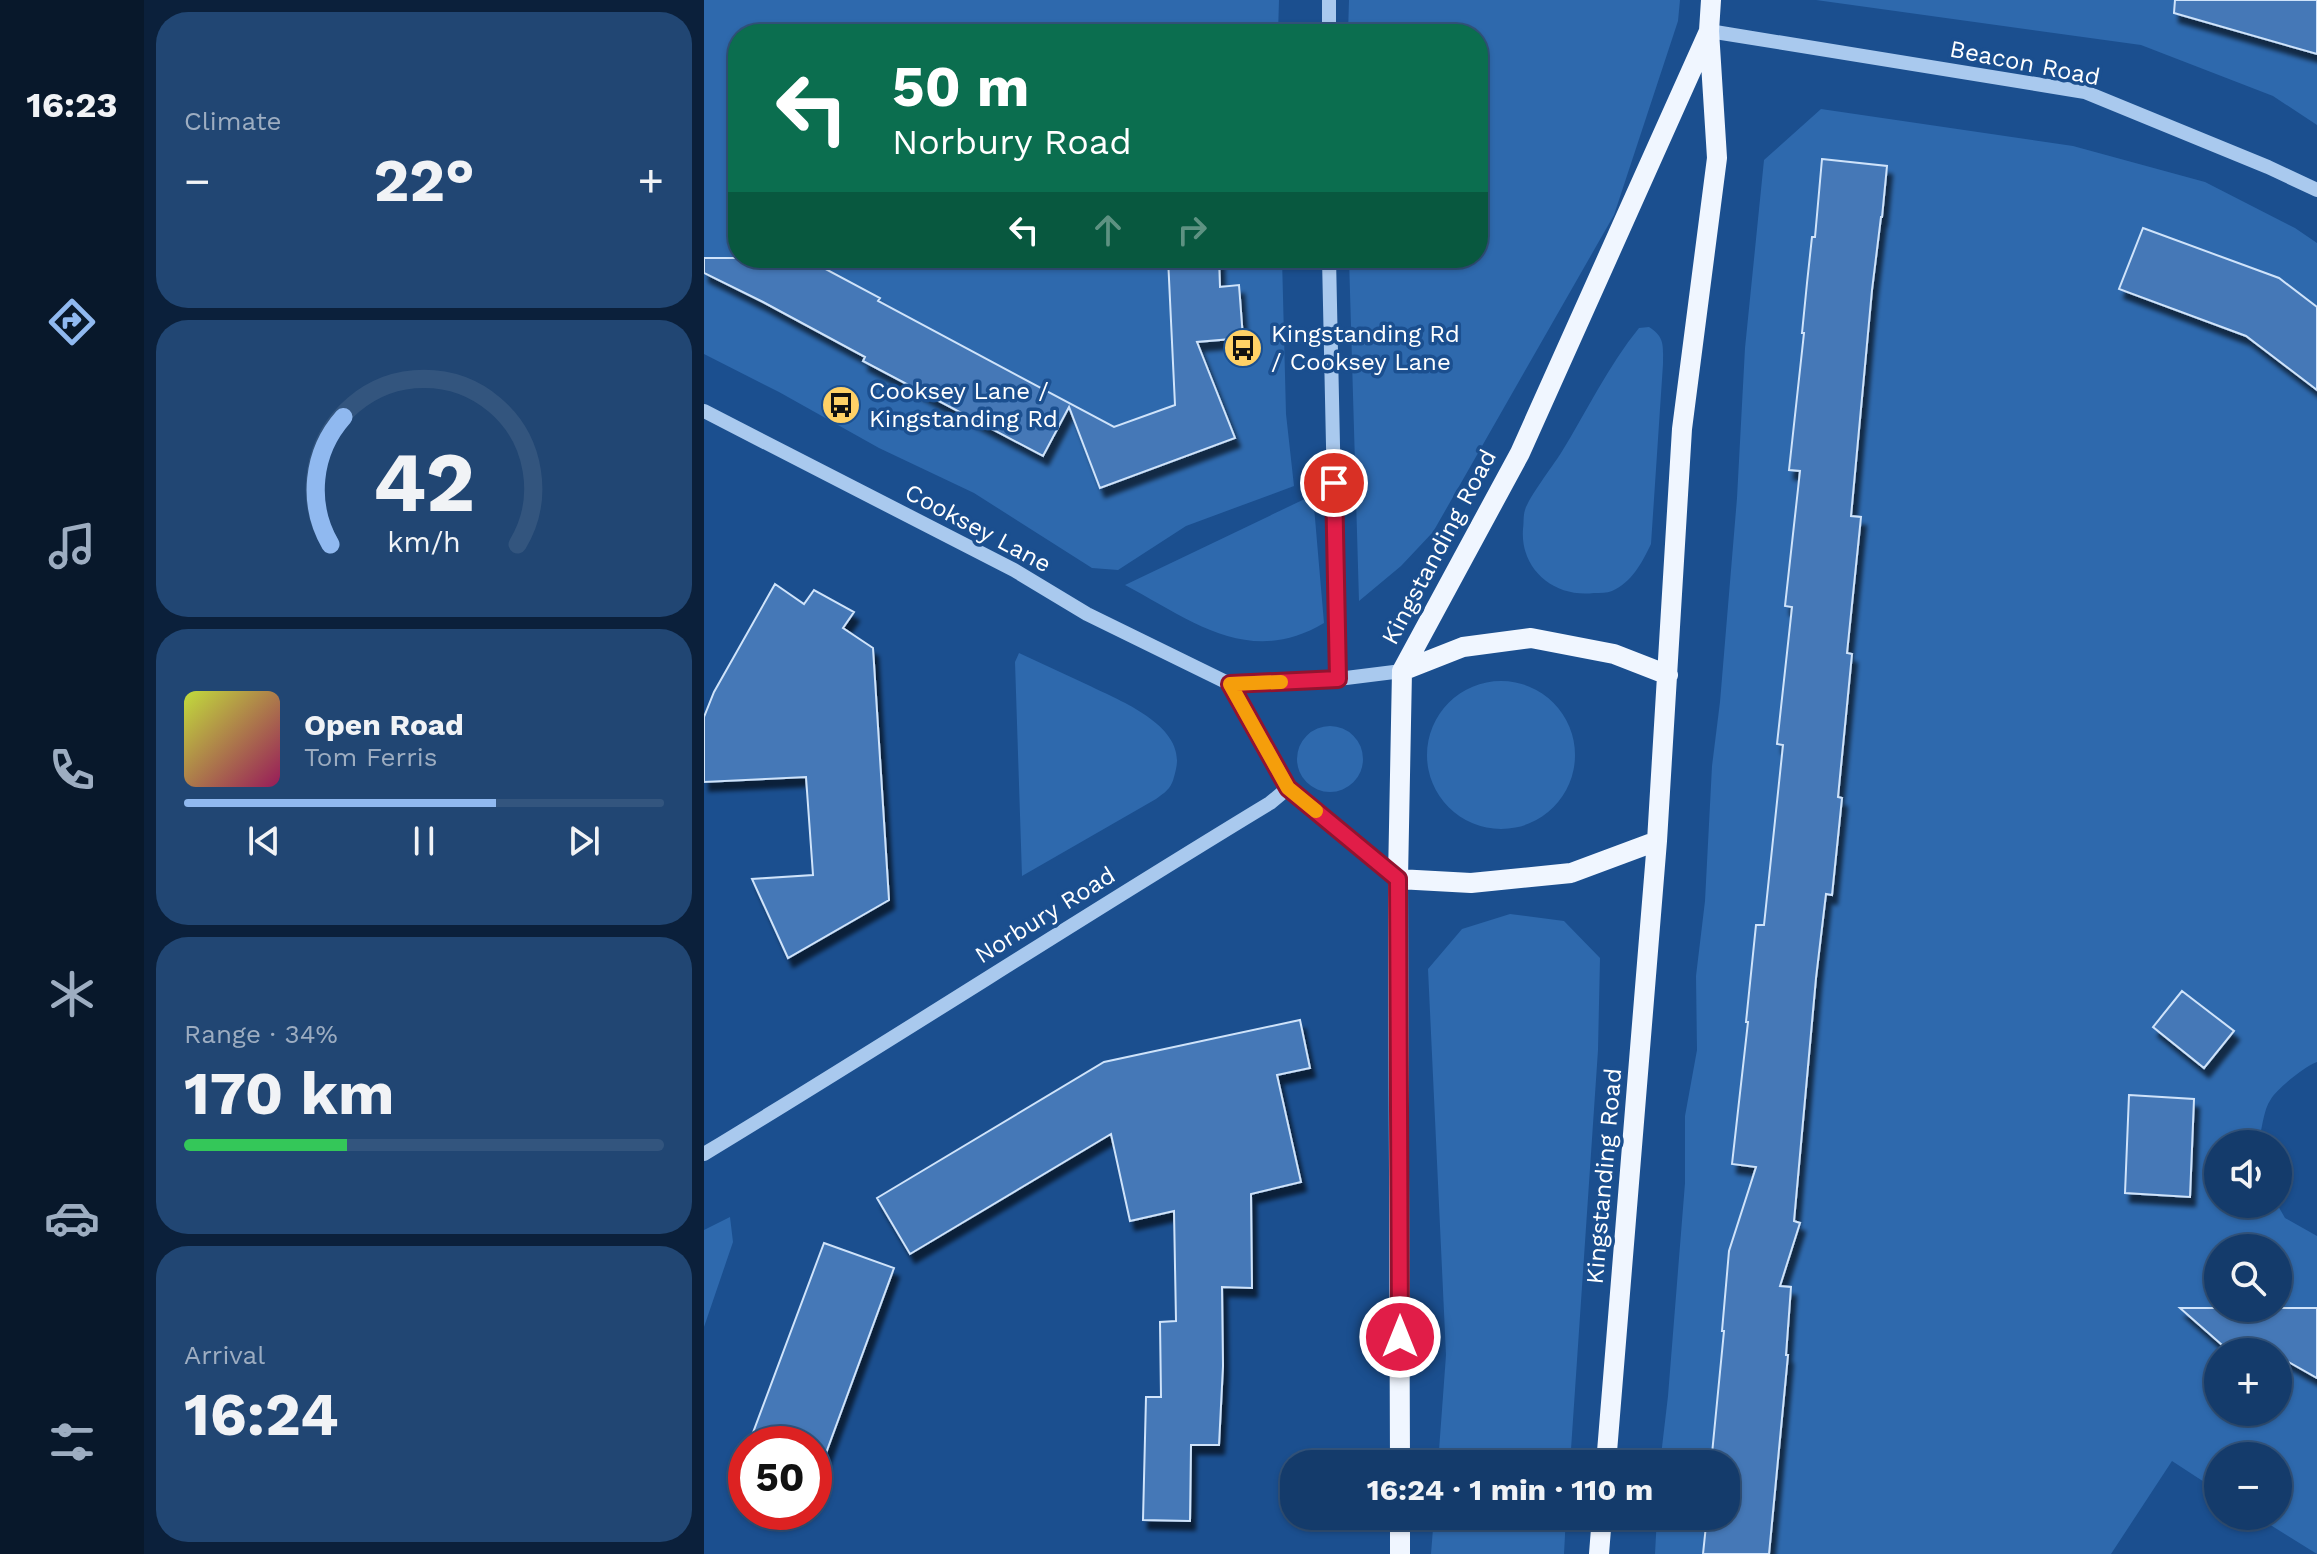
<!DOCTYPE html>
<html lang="en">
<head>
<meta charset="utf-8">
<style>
  :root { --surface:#143b6b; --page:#214673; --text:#f1f3f6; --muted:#9dadc1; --line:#33557e; --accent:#90b9f0 }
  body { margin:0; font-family:"Work Sans",sans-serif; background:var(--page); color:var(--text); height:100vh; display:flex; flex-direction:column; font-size:30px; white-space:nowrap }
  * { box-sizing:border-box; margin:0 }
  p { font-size:26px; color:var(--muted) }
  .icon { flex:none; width:44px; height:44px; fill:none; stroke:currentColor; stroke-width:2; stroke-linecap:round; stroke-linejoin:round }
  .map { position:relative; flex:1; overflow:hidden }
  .panel { display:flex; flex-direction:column; gap:12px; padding:12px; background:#0b203b; width:560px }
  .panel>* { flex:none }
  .hud { position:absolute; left:24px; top:24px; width:760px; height:244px; border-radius:32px; box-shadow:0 2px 6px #0004,0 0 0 2px var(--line); background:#0b6e4f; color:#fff; overflow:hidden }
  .tools { position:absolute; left:1500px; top:1130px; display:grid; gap:16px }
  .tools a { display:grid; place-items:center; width:88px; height:88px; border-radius:50%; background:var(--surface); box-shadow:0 2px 6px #0004,0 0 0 2px var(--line); font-size:40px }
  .speed { position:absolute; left:24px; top:1426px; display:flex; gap:16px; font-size:40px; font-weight:700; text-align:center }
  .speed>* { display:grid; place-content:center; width:104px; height:104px; border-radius:50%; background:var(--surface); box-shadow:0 2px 6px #0004,0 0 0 2px var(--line); line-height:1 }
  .speed .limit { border:12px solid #d22; background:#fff; color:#111 }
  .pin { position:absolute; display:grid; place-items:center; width:68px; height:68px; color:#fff; margin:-34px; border:4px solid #fff; border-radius:50%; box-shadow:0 2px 8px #0007 }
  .me { position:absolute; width:88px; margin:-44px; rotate:0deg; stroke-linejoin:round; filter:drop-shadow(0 0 6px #0008) }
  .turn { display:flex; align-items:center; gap:28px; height:168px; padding:0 32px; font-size:36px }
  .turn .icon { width:104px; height:104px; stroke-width:2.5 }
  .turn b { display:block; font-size:56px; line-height:68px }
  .lanes { display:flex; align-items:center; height:76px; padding:0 32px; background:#0003; justify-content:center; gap:40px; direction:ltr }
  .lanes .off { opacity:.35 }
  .big { font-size:60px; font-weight:700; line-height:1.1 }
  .panel .widget { flex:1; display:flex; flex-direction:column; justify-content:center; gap:12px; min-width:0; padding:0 28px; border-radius:32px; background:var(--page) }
  .panel .dial { align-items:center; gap:0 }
  .dial svg { height:208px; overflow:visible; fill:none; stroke:var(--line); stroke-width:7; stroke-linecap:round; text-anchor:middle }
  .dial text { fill:var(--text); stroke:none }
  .song { display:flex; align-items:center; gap:24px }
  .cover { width:96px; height:96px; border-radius:12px; background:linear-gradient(135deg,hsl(70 70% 55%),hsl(330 70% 35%)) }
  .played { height:8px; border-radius:4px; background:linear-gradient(90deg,var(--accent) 65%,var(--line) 65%) }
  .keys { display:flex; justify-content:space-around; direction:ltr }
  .heat { display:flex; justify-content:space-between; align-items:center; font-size:44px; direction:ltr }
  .charge { height:12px; border-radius:6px; background:linear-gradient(90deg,#34c759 34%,var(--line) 0) }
  .trip { position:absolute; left:576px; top:1450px; width:460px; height:80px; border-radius:32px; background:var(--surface); box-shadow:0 2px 6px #0004,0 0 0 2px var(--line); font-weight:700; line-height:80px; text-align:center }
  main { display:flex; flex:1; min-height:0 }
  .menu { display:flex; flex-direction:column; width:144px; justify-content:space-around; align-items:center; background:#08182b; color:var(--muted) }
  .menu .icon { width:56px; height:56px }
  .menu .on { color:var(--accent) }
  .menu b { font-size:36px; color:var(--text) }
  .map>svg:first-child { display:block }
</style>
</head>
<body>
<main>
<nav class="menu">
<b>16:23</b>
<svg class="icon on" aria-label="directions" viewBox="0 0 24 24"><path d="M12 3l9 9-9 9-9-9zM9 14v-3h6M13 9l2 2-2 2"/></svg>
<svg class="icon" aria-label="music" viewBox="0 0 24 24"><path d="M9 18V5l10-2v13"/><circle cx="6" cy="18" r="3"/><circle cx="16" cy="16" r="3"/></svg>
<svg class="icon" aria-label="phone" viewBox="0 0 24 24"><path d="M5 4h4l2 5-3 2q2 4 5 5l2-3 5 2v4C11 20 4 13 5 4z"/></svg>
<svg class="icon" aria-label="climate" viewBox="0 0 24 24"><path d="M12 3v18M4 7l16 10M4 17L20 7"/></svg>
<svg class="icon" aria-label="car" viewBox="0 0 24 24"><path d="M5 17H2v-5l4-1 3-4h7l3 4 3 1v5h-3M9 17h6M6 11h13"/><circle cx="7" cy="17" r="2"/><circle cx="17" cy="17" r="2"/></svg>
<svg class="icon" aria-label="filters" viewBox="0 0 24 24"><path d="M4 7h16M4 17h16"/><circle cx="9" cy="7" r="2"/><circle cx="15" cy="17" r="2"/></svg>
</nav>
<section class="panel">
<div class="widget"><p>Climate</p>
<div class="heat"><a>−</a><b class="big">22°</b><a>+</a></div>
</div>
<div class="widget dial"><svg viewBox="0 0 100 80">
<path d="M14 69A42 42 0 1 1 86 69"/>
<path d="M14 69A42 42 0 0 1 19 20" stroke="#90b9f0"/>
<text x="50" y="56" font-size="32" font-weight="700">42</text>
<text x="50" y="72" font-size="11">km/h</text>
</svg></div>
<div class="widget">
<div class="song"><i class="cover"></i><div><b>Open Road</b><p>Tom Ferris</p></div></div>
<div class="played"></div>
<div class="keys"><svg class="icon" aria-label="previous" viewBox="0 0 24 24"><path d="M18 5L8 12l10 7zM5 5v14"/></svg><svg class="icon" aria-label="pause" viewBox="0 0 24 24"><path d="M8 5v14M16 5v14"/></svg><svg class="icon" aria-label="next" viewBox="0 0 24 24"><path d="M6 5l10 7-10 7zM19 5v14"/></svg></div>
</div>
<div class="widget"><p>Range · 34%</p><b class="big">170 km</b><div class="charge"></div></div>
<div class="widget"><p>Arrival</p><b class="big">16:24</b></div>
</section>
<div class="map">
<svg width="1613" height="1554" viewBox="0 0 1613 1554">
  <defs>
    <filter id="shadow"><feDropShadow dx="5" dy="9" stdDeviation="2" flood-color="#0009"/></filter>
  </defs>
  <rect width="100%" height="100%" fill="#1b4f8f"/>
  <path fill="#2e69ad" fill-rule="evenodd" d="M0,0H575L574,34H34V258H578L582,414L590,486L482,526L414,570L388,568L270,493L175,448L75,392L0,354Z
    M645,0H976L974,21L910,215L729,532L697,566L655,601L645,258H774V34H644Z
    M1112,0H1613V125L1569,96L1437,45Z
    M1117,109L1369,146L1501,182L1591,228L1613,243V1062C1601,1066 1574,1088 1567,1099C1559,1110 1558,1131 1554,1144H1514V1204H1573L1581,1218L1613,1236V1554L1552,1516H1574V1456H1514V1491L1468,1461L1407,1554H951L953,1516H1022V1464H956L964,1396L981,1183V1116L993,1050L992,976L1001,901L1008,766L1016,702L1033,498L1041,348L1060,160ZM1514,1248H1574V1308H1514ZM1514,1352H1574V1412H1514Z
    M945,327C961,337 959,346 959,364L947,544C938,563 928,582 908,591C903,593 896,593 890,593C851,598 816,570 819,529C820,523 819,516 821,510C825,497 848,467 857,453C883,411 904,366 935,328Z
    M609,495L620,623C545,668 487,620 421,585Z
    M315,653C338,664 361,674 384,685C414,700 482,725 472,769C468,787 466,789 452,799L318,876L311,662Z
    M723 755a74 74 0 1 1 148 0a74 74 0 1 1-148 0Z
    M593 759a33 33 0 1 1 66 0a33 33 0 1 1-66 0Z
    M806,914L860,921L896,958L894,1050L866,1464H734L742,1355L724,969L758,929Z
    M26,1217L29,1242L0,1327V1230Z
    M730,1516H862L860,1554H727Z"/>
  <path fill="#4478b7" stroke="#cfe3fa" stroke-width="2" filter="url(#shadow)" d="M1471,0H1613V54L1470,13Z
    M1118,159L1183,166L1178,217H1177L1168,290L1147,516L1157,517L1143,653L1148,654L1134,797L1138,798L1128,895L1122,894L1112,978L1090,1221L1096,1223L1076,1286L1087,1287L1082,1355H1084L1065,1554H999L1003,1516H1022V1464H1007L1020,1331H1018L1025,1251L1052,1167L1028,1164L1044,1022H1042L1052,925H1060L1079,745L1073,744L1088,607L1081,606L1096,471L1085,470L1100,333H1098L1103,283L1108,237H1111Z
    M1439,228L1575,278L1613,307V390L1542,336L1415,289Z
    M0,258H101L176,298L174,301L410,427L471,405L464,258H515L516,287L535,285L539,338L493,342L531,438L396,488L365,407L339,456L159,361L161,357L59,302L0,273Z
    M71,584L100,604L110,590L150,612L139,628L169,648L185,900L84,958L48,879L109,875L102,777L0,782V717L10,692Z
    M1478,991L1530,1031L1500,1068L1449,1027Z
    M596,1020L606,1068L573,1075L597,1182L547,1194L548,1288L518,1287L519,1366L515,1445H487L486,1521L439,1520L442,1397H457L456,1322L472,1321L470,1211L426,1221L407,1134L206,1254L173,1198L400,1062Z
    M1425,1095L1490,1099L1486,1197L1421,1193Z
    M120,1243L190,1268L118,1464L110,1461V1444H63L47,1438Z
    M1476,1308H1613V1378L1574,1356V1352H1526Z"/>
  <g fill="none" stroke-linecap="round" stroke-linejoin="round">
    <path stroke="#a9c9ee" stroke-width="14" d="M1005,31L1381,92L1564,167L1613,190
      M625,34V0
      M625,258L634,679
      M0,411L310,570L383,614L526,684L634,679L698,671
      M526,684L584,788L694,879
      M0,1154C190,1039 376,918 566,803L584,788"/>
    <path stroke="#f0f6ff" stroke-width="20" d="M698,671L759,647L827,638L910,654L964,675
      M694,879L767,883L867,873L953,841
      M696,1464L694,879L698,671L816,453L1005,31
      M902,1464L953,841L978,429L1013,158L1005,31L1007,0
      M696,1516V1554
      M895,1554L898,1516"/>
  </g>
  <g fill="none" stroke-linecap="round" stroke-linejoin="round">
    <g stroke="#92132f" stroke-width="20">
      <path id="route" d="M630,483L634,679L526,684L584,788L694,879L696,1337"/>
    </g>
    <use href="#route" stroke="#e11d48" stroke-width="14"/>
    <path stroke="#f59e0b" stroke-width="14" d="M577,682L526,684L584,788L612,811"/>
  </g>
  <defs>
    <g id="bus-disc" transform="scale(2)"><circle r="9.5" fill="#ffd166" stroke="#1b4f8f"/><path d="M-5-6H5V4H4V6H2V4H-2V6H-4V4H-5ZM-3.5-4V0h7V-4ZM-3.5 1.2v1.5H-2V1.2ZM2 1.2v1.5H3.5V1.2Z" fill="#111"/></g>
  </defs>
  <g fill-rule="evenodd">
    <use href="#bus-disc" x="539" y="348"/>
    <use href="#bus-disc" x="137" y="405"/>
  </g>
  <g text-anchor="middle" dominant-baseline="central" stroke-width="7" stroke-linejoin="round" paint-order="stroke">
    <g font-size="24" fill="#fff" stroke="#1b4f8f">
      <text transform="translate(1321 63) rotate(11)">Beacon Road</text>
      <text transform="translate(274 528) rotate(28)">Cooksey Lane</text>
      <text transform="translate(735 547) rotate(-62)">Kingstanding Road</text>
      <text transform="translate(341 915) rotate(-32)">Norbury Road</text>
      <text transform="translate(900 1176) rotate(-85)">Kingstanding Road</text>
    </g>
    <g font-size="24" fill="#fff" stroke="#1b4f8f" text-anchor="start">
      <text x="567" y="334">Kingstanding Rd<tspan x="567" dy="28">/ Cooksey Lane</tspan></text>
      <text x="165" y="391">Cooksey Lane /<tspan x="165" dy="28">Kingstanding Rd</tspan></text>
    </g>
  </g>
</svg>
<div class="tools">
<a><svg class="icon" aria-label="sound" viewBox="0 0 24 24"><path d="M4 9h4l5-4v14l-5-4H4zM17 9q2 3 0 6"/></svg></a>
<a><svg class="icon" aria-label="search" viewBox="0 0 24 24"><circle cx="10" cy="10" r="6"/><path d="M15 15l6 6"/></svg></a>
<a>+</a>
<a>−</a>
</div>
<div class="speed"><div class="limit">50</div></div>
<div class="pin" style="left:630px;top:483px;background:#d93025"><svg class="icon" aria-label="arrive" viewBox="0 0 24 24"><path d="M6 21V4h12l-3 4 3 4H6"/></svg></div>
<svg class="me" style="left:696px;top:1337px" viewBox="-20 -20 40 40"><circle r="17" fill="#e11d48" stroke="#fff" stroke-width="3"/><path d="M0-11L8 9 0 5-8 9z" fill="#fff"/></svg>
<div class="trip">16:24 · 1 min · 110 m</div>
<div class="hud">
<div class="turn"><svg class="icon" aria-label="left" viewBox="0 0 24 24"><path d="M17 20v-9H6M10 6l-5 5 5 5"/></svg><div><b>50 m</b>Norbury Road</div></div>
<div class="lanes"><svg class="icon" aria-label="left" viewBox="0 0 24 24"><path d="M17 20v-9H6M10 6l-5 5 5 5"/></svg><svg class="icon off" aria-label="ahead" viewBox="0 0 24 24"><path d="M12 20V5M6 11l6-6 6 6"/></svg><svg class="icon off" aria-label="right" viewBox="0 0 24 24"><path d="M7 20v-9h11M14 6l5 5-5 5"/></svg></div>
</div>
</div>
</main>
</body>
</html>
